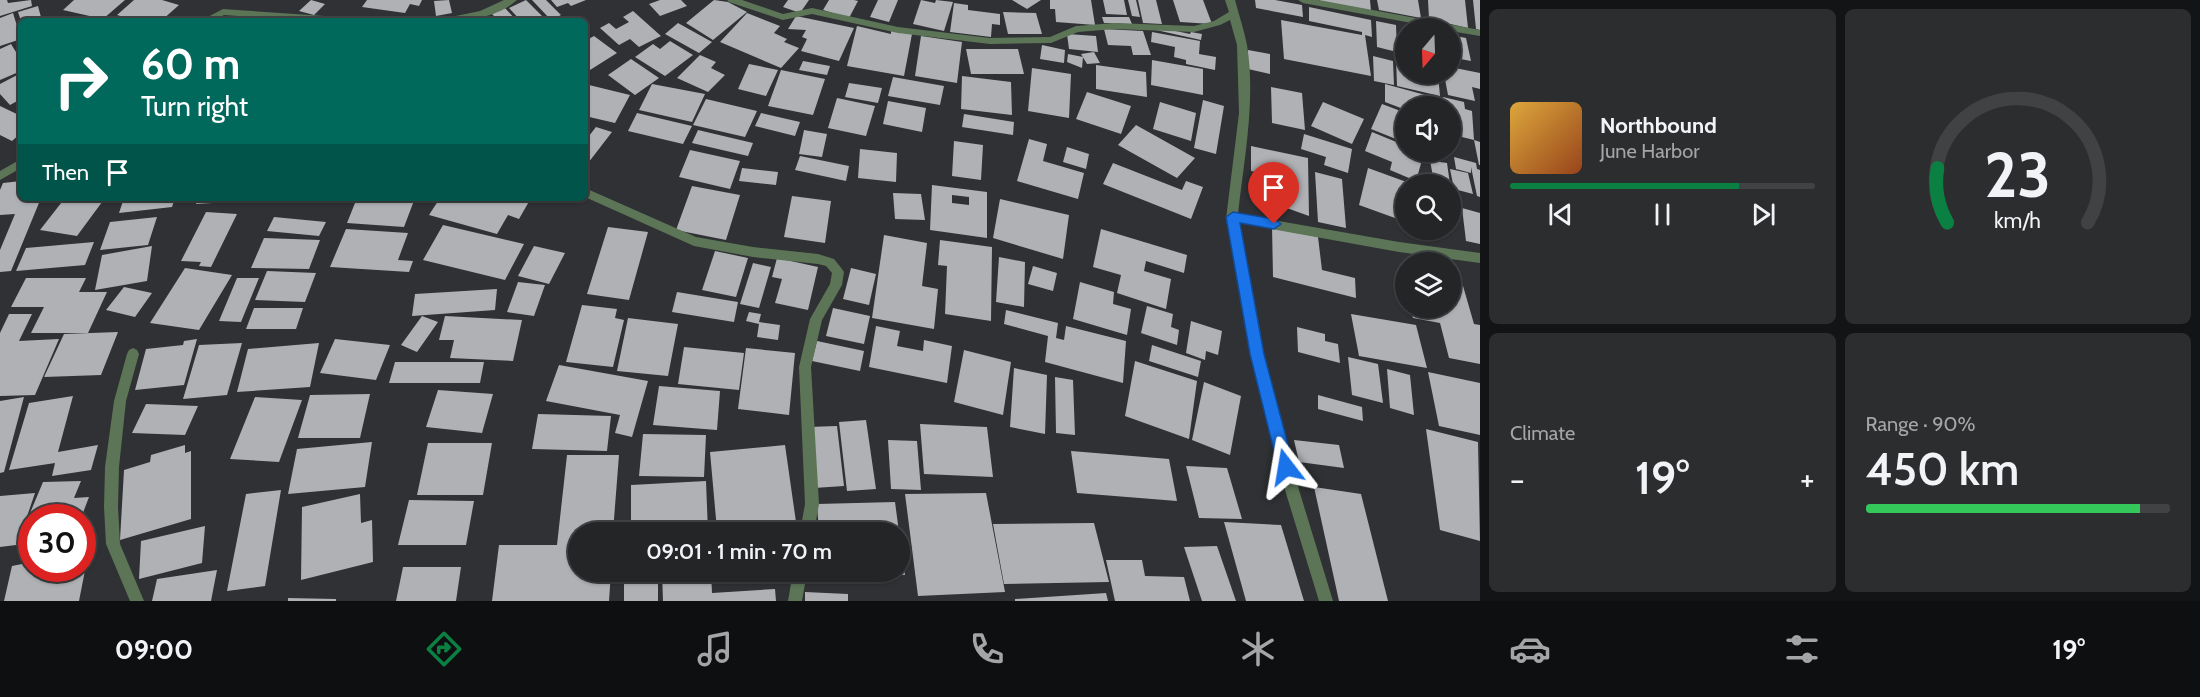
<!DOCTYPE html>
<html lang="en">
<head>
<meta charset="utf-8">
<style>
  :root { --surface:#232527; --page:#2b2d2f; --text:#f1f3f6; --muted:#a3a5a7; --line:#404244; --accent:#0b8043 }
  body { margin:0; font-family:Cabin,sans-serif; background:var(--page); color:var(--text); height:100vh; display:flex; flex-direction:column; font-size:22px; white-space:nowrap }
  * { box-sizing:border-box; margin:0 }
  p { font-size:20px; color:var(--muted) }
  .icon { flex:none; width:33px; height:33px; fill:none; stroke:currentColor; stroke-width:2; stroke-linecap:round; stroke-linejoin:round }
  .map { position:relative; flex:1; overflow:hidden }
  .details { display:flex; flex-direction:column; gap:9px; padding:9px; background:#131415; width:720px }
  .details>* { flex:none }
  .top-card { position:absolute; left:18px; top:18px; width:570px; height:183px; border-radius:9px; box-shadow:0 2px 4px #0004,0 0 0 2px var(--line); background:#00695c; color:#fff; overflow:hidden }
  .needle { width:39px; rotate:199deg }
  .fabs { position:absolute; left:1395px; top:18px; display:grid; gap:12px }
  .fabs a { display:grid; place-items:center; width:66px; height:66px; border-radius:50%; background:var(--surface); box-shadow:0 2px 4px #0004,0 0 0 2px var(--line); font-size:30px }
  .speed { position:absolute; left:18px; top:504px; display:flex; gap:12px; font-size:30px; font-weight:700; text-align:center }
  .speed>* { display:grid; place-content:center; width:78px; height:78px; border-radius:50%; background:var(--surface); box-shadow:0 2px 4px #0004,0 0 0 2px var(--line); line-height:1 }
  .speed .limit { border:9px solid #d22; background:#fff; color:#111 }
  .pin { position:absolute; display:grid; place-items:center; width:51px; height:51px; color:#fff; margin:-62px -26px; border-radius:50% 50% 50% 0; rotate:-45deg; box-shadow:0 0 6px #0007 }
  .pin .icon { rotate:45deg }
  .me { position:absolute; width:66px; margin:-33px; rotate:346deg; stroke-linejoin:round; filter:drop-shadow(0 0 4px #0008) }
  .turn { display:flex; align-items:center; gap:21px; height:126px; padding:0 24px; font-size:27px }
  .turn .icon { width:78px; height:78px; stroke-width:2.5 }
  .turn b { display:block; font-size:42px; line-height:51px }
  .then { display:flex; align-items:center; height:57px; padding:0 24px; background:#0003; gap:12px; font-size:22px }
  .big { font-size:45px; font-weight:600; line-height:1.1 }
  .details .tile { flex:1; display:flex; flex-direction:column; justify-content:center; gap:9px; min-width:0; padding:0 21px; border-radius:9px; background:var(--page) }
  .details .dial { align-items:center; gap:0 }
  .dial svg { height:156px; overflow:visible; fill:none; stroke:var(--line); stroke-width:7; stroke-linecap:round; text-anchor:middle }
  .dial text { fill:var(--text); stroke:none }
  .song { display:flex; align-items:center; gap:18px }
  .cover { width:72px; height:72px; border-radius:9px; background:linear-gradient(135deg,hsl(40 70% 55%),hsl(20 70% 35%)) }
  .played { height:6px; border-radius:3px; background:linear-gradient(90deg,var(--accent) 75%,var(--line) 75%) }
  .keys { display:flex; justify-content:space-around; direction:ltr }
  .heat { display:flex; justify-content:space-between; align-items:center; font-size:33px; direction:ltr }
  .charge { height:9px; border-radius:4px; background:linear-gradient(90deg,#34c759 90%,var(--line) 0) }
  .details .tiles { flex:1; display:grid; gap:9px; grid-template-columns:repeat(2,1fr) }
  .trip { position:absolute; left:568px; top:522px; width:342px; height:60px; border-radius:30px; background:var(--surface); box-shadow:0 2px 4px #0004,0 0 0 2px var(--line); font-weight:600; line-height:60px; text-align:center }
  .tab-bar { display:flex; height:96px; justify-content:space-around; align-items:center; background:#0e0f10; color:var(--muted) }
  .tab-bar .icon { width:42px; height:42px }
  .tab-bar .selected { color:var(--accent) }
  .tab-bar b { font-size:27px; color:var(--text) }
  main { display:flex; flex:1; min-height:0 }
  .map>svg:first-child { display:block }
</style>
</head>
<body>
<main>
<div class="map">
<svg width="1480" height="601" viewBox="0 0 1480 601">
  <rect width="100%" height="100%" fill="#2f3134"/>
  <path fill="#afb1b5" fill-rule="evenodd" d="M0,0H7L8,3L31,0L32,6L0,16Z
    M74,0H125L103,19L63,10Z
    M134,0H162L179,5L161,21H137L117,15Z
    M311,0L325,4L314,15L299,11Z
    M367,0H422L419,6L410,4L405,13L362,7Z
    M449,0L452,13L436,16L434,1Z
    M526,0L547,21H521L509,8Z
    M532,0H546L561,15L551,20Z
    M551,0H586L571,6L568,3L557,7Z
    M660,0H681L687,6L660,16L649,4Z
    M714,0L728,2L747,12L713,40L686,23Z
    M788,0H809L800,13L783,7Z
    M829,0H854L858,1L849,18L823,10Z
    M878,0H898L889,22L870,17Z
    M921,0L935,3L936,0L953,2L944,31L913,24Z
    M1012,0H1041L1027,9Z
    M1050,0H1091L1095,25L1056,22L1055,9H1050Z
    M1103,0H1124L1127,15L1106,14Z
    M1128,0H1136L1140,17L1132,16Z
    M1138,0H1156L1162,24L1143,23Z
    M1173,0H1203L1212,24L1180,22Z
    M1255,0H1275L1302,5L1303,17L1256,8Z
    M1320,0H1370L1371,11L1320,1Z
    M1377,0H1418L1421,18L1379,10Z
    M1428,0H1465L1468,28L1429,19Z
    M1473,0H1480V30L1476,29Z
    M954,3L968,5V10L1000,14V25L992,24L991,37L950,32Z
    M38,6L42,21H21L18,12Z
    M1309,7L1371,20L1372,37L1365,35L1371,76L1284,59L1281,20L1362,35V32L1309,21Z
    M505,8L517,21H499L492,14Z
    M633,11L661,36L639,47L630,39L619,45L600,28L609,23L616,29L629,22L623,17Z
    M1003,12L1036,13L1042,34H1008Z
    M13,13L21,39L0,46V18Z
    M747,13L780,26L774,33L787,39L784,42L799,48L781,68L720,42Z
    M796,16L854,28L839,61L801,51L807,39L802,37L806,30L788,29Z
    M1102,17H1129L1132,24L1104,23Z
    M1376,21L1396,25L1397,52L1377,47Z
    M678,23L712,42L699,53L665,34Z
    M857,26L891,34V31L912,34L904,76L847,66Z
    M1157,27L1190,34L1191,32L1202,34L1201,40L1156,30Z
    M1104,29L1143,31L1151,55H1133L1131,46L1108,45Z
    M1152,32L1200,41L1199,54L1216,57L1215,70L1186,64V60L1174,57L1175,47L1151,42Z
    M1067,34L1096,36L1098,52L1069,49Z
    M1450,35L1466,38L1471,61L1450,57Z
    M594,36L617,53L590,70L585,66V41Z
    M921,36L962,42L957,83L915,76Z
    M670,41L693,55L665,76L635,57L653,44L660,49Z
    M11,44L21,60V71L0,80V49Z
    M1042,45L1065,50L1064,63L1040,59Z
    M966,49H1018L1024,74H971Z
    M1248,50L1270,54V74L1248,69Z
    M1094,52L1100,63L1087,64L1081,54Z
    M1068,54L1083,57L1082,68L1067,62Z
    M700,55L716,62L711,68L725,75L708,92L677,78Z
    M1373,56L1393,61L1394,85L1374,81Z
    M631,59L659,78L635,95L608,75Z
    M1396,59L1406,61V74H1438L1440,96L1397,86Z
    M1152,60L1203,69V95L1151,85Z
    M803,61L830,66L827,75L799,70Z
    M749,64L778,70L766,96L738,89Z
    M1096,65L1146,72L1147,97L1096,89Z
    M1450,67L1480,73V89L1472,87L1475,101L1448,95L1444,74H1450Z
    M1032,68L1071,74L1069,118L1028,111Z
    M781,70L825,79L813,115L768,106Z
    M21,73V99L10,105L0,94V84Z
    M962,76L1011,82L1012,115L961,109Z
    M893,77L944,86L940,105L888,96Z
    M849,83L882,88L878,103L845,97Z
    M652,84L705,94L692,122L639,110Z
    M1385,84L1440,99V106H1406V110L1385,102Z
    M589,85L630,95L615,123L585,116V92Z
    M1271,87L1302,93L1305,130L1272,123Z
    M1087,92L1131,106L1121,134L1076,119Z
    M1443,97L1464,102L1465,109L1472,111L1474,140L1450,134V106H1443Z
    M837,98L875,106L866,136L828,128Z
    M706,99L757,111L745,137L693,125Z
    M1203,100L1224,106L1216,154L1194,148Z
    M888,101L926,108L922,132L883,124Z
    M1160,102L1196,113L1191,141L1153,129Z
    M1323,102L1364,119L1352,144L1311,126Z
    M1382,104L1406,113V143L1371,129Z
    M0,106L21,116V133L12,141L0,135Z
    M637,113L692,126L683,144L628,131Z
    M761,113L800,122L795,136L755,126Z
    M964,114L1014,122L1013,135L962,127Z
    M1136,125L1195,158L1177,178L1118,145Z
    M596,127L612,132L585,167V141Z
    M698,130L753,143L748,156L692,143Z
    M804,130L827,134L822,157L799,154Z
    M1372,132L1406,146V152L1424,153L1416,181L1390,170L1392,162L1365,151Z
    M1304,134L1352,149L1348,173L1324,165L1326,157L1301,149Z
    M1029,139L1047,144L1043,161L1084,173L1078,199L1017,181Z
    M1474,140L1480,142V165H1479Z
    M954,141L983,145L981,180L952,176Z
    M1251,146L1308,158L1309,216L1270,202V191L1279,193V188L1287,190L1286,179L1251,171Z
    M1067,147L1089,154L1086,169L1063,162Z
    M860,149L897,153L896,182L858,178Z
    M690,150L740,161L730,189L679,177Z
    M1429,155L1439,157L1440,162L1447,163L1450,184H1421L1420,178L1434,182Z
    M800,156L849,166L846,181L795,170Z
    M1454,157L1476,163L1477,169L1480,170V197L1477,196L1471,167V173L1456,169Z
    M1113,163L1182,190L1186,181L1203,187L1191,219L1103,184Z
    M742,168L778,172L776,185L739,181Z
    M1368,168L1412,184H1406V222L1359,205Z
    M1450,169L1468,173L1473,194L1454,189Z
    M1315,172L1342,179L1346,228L1318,222Z
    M21,181V198H41L11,271L0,272V250L15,214L0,215V190L3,183Z
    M932,185L987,192V238L930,230ZM952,195L969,197V205L952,203Z
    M692,186L740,195L726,240L676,230Z
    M893,193L921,194L925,220L895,219Z
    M792,196L831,201L825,243L784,237Z
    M65,198H105L77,236L40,230Z
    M112,198H175L172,207L119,213L123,201L111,203Z
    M198,198H247L246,201L196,204Z
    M357,198H415L404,227L347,223Z
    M440,198H531L519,219L508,215L497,234L429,215Z
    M1000,199L1069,215L1063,259L993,238Z
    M1462,208L1480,213V244L1466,241Z
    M206,212L237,214L211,267L199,266L201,262L181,261Z
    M157,217L148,245L100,250L110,222Z
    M274,217L326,222L319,236L267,231Z
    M443,225L524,244L505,280L423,260Z
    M1272,226L1318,237L1322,270L1355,278L1356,298L1273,277Z
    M608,227L648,232L629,300L587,294Z
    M346,229L408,233L398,260L413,261L409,272L330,267Z
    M1101,229L1187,255L1184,273L1146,261L1144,271L1171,279L1166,309L1117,293L1121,275L1093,267Z
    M884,235L927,243L922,286L938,289L934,329L872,318Z
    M264,238L320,240L309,269L251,268Z
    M940,240L992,247L991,321L945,314L947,266L938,265Z
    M94,242L85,265L16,271L26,248Z
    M152,246L147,281L95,290L102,255Z
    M534,246L565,253L549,284L518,276Z
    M715,251L748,258L736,297L702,290Z
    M999,257L1025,262L1024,307L996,302Z
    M777,258L818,267L808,310L775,303L782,279L772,277Z
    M753,263L771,267L759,308L740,304Z
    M1033,266L1057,273L1053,291L1028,284Z
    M185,268L232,275L199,330L150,323Z
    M851,268L876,274L869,305L843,299Z
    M1450,270L1459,272L1474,324L1480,325V364L1449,358L1440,323L1413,318L1410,308H1450Z
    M267,271L316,273L305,302L255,300Z
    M26,278H86L79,292H107L88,333H31L44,307H11Z
    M237,278H259L241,322L219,321Z
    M518,282L545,285L534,316L507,312Z
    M1080,282L1114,292L1113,304L1131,309L1127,335L1073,319Z
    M124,287L152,293L135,317L106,310Z
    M497,289L495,310L412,316L415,294Z
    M677,292L738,302L734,322L672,312Z
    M582,305L617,309L615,318L624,320L613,367L566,362Z
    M1147,306L1173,314L1171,327L1179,330L1177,345L1141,333Z
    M254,308H303L296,329H246Z
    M833,308L870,316L864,344L826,336Z
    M1006,310L1058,323L1056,338L1064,340L1066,326L1126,341L1123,383L1045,362L1048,336L1004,324Z
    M749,312L761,314L759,322L780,325L778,340L757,337L759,324L746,321Z
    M9,314H32L19,341L59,339L35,395L0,396V333Z
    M1351,314L1416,325L1427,368L1359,356Z
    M422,316L438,322L417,352L401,345Z
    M445,316L522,320L513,361L450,358L454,340H439Z
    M628,318L678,324L668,376L617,371Z
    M1191,321L1222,331L1218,355L1206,351L1205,360L1186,353Z
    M876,326L900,331L897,346L923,351L924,340L952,346L947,383L869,367Z
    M1297,327L1325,334V341L1338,344L1340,363L1298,352Z
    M118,332L101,375L44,377L64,334Z
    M197,339L184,385L135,390L146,349L183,345L184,341Z
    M335,339L390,345L376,380L320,373Z
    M817,341L864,351L860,371L812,361Z
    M242,343L227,395L183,399L199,345Z
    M319,343L310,387L237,392L248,349Z
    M1152,345L1201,361L1198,377L1149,361Z
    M684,347L744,353L739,390L678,384Z
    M746,348L795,353L789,415L738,409Z
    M964,350L1011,362L1003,415L954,402Z
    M1348,357L1378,364L1383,403L1352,395Z
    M1135,361L1197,381L1189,439L1125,416Z
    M395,362H484L480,383H389Z
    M559,365L648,381L632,437L615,433L620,415L546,401Z
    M1014,368L1047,375L1045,434L1010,427Z
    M1387,369L1410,375L1414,415L1390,408Z
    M1428,372L1480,383V435L1439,426Z
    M1055,377L1073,380L1075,435L1056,433Z
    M1204,382L1241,396L1230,455L1192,440Z
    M659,386L720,391L717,430L653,425Z
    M438,390L493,394L482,433L426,427Z
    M370,394L360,438H298L310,395Z
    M1318,395L1362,407L1363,421L1318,409Z
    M73,396L58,452L98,445L91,470L52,476L55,463L9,470L29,403Z
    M24,397L4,472L0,473V401Z
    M255,397L302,400L279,462L230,459Z
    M146,404L198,406L185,435L132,433Z
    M538,414L611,416L607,451L532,449Z
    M866,420L876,489L847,491L839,422Z
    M920,424L987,427L993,477L924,474Z
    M837,426L844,486L814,488L808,427Z
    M1426,429L1478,442L1480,541L1440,530Z
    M643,434L706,435L704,477L639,476Z
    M888,440L917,441L921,490L891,489Z
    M1294,440L1339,445L1344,468L1299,462Z
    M372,442L365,487L288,494L297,449Z
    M428,443H492L483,495H417Z
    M185,445V453L191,451V519L120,540L124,470L150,462L151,455Z
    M785,445L796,522L717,530L710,452Z
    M1071,451L1169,459L1177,501L1077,493Z
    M567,455H619L613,532H579V572H611L609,601H492L499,545H557Z
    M1186,466L1227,468L1242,519L1199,518Z
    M81,481L74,498L89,497L81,518H32V543L0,547V496L35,493L20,537L43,482Z
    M706,481L708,532H631V485Z
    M1314,487L1361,494L1388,601H1339Z
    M281,490L265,586L227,591L246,494Z
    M986,493L1005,592L918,596L905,494Z
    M360,494L361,523L372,520L373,562L301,580L302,507Z
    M409,500L474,501L466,545H398Z
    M895,502L899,532H819L817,504Z
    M1224,522L1281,525L1304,601H1246Z
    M1094,523L1109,582L1004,584L993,524Z
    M205,526L202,563L139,579L141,541Z
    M1217,546L1236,601H1202L1184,547Z
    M901,549L905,575L823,577L822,572H900Z
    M89,550L79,601H4L12,566L32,562V568H82V551Z
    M1106,560H1142L1145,576L1184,577L1190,601H1115Z
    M403,567H461L456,601H396Z
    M217,570L211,601H152L157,579Z
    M662,572H711L712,593L775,589L776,601H663Z
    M740,572H792V573L742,581Z
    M658,582V601H624V584Z
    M805,592L848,594V601H805Z
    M1106,593L1108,601H1015V599Z
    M288,598L336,599V601H288Z"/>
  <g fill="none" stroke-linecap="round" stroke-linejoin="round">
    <path fill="#5c7556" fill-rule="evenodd" d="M504,0H517C497,18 467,21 441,21L446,18L480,11Z
      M727,0H742L783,14L812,8L898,27L990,38L1050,37L1076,26L1115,23L1194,26L1214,21L1229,12L1225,0H1235C1239,15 1244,30 1247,45C1256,100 1244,159 1238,214L1399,242L1480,253V263L1399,252L1238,223L1263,354L1299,490L1333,601H1319L1285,490L1251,354L1226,219L1239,113L1237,45L1230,20L1220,25L1194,32L1115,29L1078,32L1051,43L990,44L898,33L812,14L783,20L729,2Z
      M1298,0H1319L1480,30V36L1450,31V28H1439L1303,3Z
      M223,9L354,18L359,21H308L224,15L213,21H200Z
      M21,159V168L0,180V171Z
      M585,188L696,237L753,247L818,254L834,259L842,269L844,272L842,285L822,320L811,367L819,504L814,532H800L805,504L799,367L810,319L830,284L832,273L826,266L818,264L753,257L694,246L585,197Z
      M133,348L137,350L139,354L126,401L119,467L118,507L120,544L144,601H130L106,544L104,507L105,467L114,401L127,354L129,350Z
      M793,572H807L802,601H788Z"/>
  </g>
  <path fill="#1a73e8" stroke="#114b97" stroke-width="1.5" d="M1233,212L1274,219L1281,224L1274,229L1240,223L1264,354L1294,467L1291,472L1286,474L1281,472L1278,467L1250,354L1226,217Z"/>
</svg>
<div class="fabs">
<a><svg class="needle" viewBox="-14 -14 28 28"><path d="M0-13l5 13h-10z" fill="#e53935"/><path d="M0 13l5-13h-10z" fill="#a3a5a7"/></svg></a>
<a><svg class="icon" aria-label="sound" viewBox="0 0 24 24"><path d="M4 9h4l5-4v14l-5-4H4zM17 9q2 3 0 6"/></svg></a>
<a><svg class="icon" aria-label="search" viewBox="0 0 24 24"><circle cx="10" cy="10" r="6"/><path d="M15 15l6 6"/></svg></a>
<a><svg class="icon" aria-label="layers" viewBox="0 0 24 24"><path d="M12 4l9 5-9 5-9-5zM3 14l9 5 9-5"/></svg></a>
</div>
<div class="speed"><div class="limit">30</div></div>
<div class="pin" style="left:1274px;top:224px;background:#d93025"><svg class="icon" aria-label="arrive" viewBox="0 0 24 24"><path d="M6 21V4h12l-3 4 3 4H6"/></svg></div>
<svg class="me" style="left:1286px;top:467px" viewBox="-20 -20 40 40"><path d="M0-17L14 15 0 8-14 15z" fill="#1a73e8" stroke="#fff" stroke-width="4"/></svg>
<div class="trip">09:01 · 1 min · 70 m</div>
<div class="top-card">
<div class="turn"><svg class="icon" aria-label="right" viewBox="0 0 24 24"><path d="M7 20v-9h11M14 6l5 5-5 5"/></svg><div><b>60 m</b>Turn right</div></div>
<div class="then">Then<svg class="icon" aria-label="arrive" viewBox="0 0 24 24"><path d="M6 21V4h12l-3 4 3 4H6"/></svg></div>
</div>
</div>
<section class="details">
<div class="tiles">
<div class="tile">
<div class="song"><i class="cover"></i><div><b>Northbound</b><p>June Harbor</p></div></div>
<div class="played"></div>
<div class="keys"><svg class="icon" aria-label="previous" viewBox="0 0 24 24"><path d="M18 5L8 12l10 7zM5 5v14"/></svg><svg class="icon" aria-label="pause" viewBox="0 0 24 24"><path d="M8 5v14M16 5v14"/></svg><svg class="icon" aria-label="next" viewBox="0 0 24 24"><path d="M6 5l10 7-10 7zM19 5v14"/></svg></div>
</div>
<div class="tile dial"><svg viewBox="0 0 100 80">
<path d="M14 69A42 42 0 1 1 86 69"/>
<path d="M14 69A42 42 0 0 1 9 41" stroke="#0b8043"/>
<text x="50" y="56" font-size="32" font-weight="700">23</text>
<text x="50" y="72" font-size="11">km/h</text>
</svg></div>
<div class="tile"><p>Climate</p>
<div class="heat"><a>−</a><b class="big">19°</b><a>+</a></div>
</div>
<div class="tile"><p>Range · 90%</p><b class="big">450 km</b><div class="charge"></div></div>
</div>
</section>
</main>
<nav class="tab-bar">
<b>09:00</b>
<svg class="icon selected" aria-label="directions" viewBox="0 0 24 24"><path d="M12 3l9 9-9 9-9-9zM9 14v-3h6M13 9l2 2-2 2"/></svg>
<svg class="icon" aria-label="music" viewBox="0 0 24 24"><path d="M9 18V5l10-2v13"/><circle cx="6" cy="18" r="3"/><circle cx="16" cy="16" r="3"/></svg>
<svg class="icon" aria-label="phone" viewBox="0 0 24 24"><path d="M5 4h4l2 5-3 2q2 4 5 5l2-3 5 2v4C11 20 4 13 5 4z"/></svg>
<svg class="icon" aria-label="climate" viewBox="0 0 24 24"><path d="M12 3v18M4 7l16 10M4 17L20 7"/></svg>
<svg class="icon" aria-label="car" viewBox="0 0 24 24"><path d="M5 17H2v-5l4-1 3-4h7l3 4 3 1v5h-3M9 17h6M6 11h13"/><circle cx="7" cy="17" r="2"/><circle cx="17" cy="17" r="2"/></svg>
<svg class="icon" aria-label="filters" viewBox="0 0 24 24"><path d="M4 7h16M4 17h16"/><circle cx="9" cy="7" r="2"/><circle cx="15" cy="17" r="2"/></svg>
<b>19°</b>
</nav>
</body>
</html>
